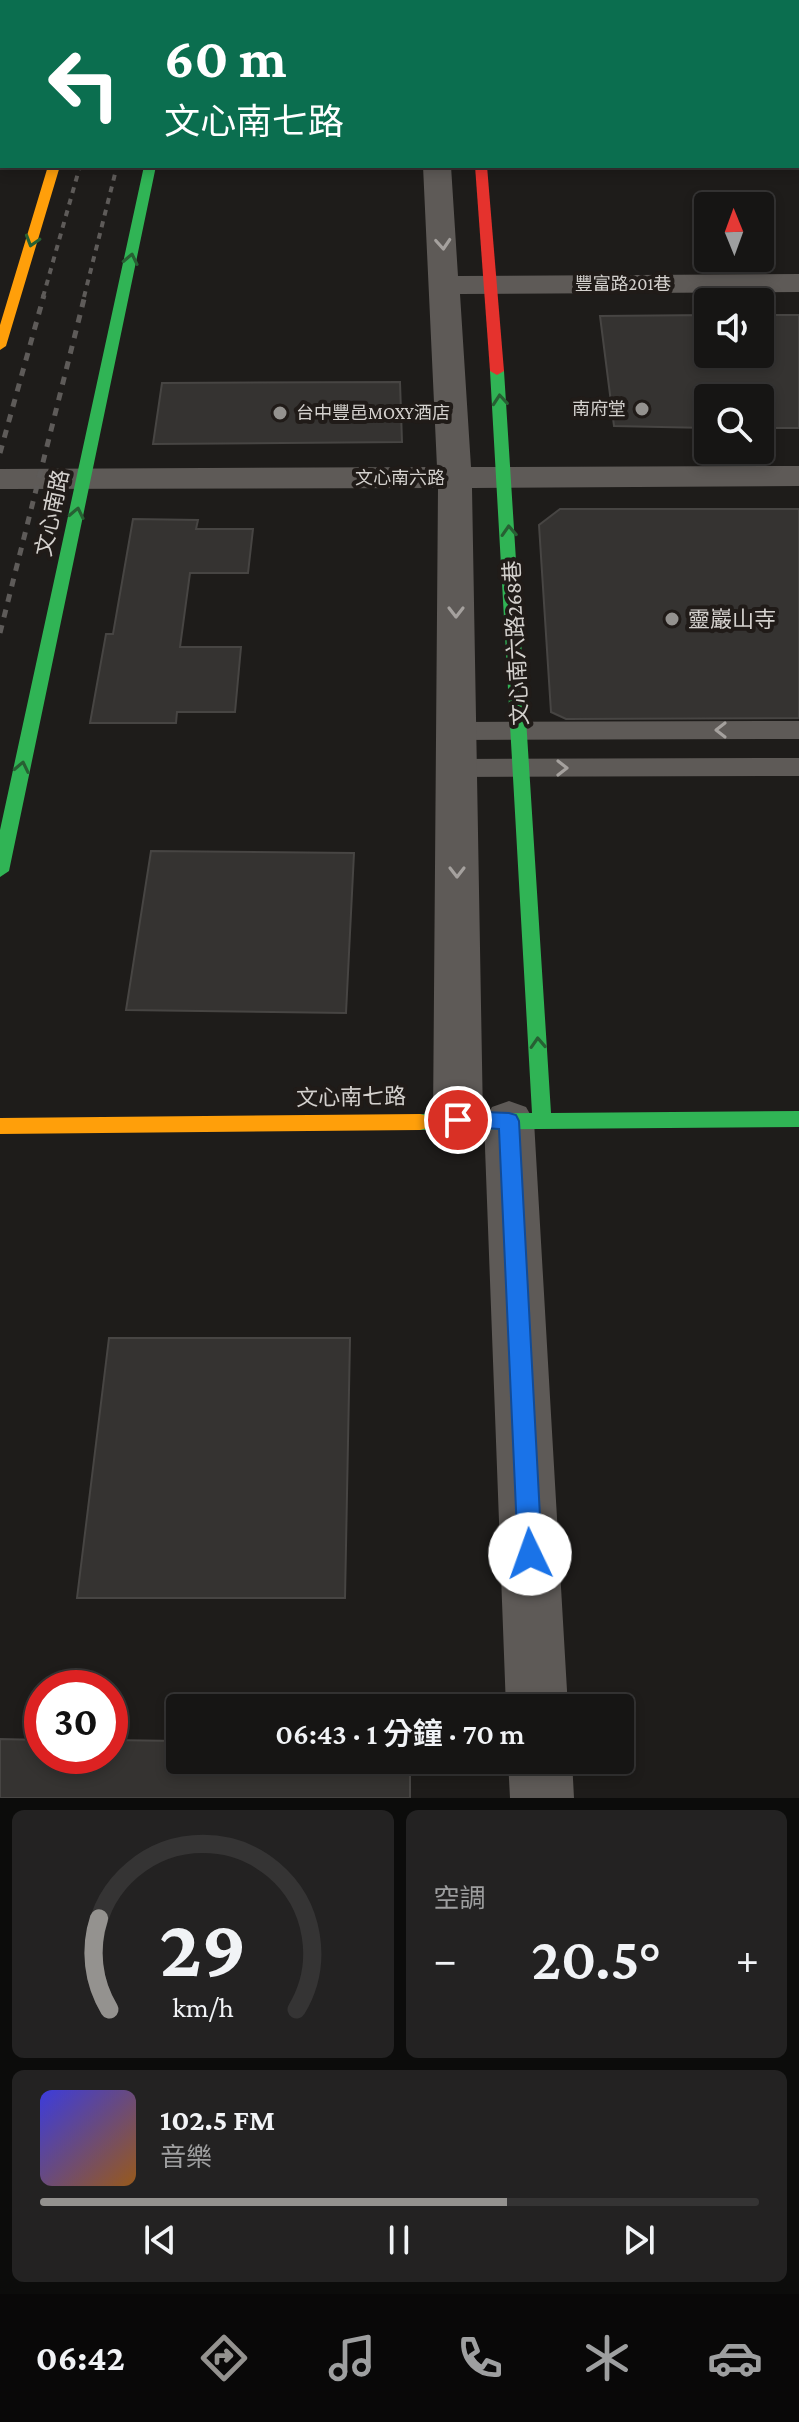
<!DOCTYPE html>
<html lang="zh-TW">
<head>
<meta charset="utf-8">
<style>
  :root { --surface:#161514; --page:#232222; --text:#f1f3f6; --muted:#9e9fa0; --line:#353434; --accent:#94928f }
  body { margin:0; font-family:"Crimson Pro","Noto Sans TC",serif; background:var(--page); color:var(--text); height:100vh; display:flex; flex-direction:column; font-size:30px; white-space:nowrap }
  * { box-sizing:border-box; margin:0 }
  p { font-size:26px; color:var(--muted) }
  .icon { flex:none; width:44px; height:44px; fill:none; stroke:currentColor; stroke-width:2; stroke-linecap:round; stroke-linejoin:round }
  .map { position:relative; height:1798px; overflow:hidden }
  .side { display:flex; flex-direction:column; gap:12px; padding:12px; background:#0c0c0b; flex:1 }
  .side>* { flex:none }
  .hud { position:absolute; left:0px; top:0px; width:800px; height:168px; box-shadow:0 4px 12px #0003,0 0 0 2px var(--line); background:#0b6e4f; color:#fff; overflow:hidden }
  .needle { width:52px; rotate:359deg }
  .controls { position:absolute; left:694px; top:192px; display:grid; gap:16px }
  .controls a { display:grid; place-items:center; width:80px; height:80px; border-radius:8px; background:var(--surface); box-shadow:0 4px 12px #0003,0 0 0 2px var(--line); font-size:40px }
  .speed { position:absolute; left:24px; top:1670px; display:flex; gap:16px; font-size:40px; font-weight:700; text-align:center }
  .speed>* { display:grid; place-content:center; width:104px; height:104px; border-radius:50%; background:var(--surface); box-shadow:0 4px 12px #0003,0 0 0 2px var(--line); line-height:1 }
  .speed .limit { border:12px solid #d22; background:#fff; color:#111 }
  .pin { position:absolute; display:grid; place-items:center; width:68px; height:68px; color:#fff; margin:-34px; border:4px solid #fff; border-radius:50%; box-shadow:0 2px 8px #0007 }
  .me { position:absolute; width:88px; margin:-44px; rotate:357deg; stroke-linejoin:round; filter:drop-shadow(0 0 6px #0008) }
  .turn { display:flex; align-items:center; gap:28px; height:168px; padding:0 32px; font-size:36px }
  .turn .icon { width:104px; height:104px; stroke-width:2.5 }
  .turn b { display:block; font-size:56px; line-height:68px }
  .big { font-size:60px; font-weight:600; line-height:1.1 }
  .side .card { flex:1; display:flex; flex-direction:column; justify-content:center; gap:12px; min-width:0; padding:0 28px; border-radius:12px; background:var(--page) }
  .side .dial { align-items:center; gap:0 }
  .dial svg { height:208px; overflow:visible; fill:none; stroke:var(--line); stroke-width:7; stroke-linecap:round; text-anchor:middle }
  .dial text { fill:var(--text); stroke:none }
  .song { display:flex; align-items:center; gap:24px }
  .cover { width:96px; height:96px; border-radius:12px; background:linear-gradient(135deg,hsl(240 70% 55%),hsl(30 70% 35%)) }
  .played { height:8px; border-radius:4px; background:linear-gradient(90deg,var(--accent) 65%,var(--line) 65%) }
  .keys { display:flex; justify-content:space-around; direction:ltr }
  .heat { display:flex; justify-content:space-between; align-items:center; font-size:44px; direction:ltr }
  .side .tiles { flex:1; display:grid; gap:12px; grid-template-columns:1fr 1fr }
  .card:last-child { grid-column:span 2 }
  .trip { position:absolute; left:166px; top:1694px; width:468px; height:80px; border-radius:8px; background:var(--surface); box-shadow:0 4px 12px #0003,0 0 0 2px var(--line); font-weight:600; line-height:80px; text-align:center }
  .menu { display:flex; height:128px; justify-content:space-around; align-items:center; background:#090808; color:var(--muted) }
  .menu .icon { width:56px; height:56px }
  .menu .selected { color:var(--accent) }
  .menu b { font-size:36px; color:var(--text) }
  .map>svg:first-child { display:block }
</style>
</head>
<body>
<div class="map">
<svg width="799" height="1798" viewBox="0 0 799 1798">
  <rect width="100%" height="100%" fill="#1e1c1a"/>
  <path fill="#332214" d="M201,0H790L791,2H200Z"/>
  <path fill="#353331" stroke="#474543" stroke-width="2" d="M708,315V354H760V315H799V428H760V398H708V428L614,426L600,316Z
    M400,382L402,442L153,444L162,383Z
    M560,509H799V718L566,719L551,712L539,525Z
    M133,519L198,520L196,529H253L248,573H190L180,647H241L235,712H177L176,723H90L106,634H113Z
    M151,851L354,853L346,1013L126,1010Z
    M109,1338H350L345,1598H77Z
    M0,1739L42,1740V1756H110V1740L180,1741V1760H410V1798H0Z"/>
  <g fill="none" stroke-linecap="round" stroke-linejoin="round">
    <path fill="#5e5a57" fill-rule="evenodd" d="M799,721V739L456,740L447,737L443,731L447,725L456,722Z
      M799,758V776L456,777L447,774L443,768L447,762L456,759Z"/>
    <path fill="#5e5a57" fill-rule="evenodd" d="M798,129H799V145H798Z
      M0,130H2V146H0Z
      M423,166H451L458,276L799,274V292L460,294L471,467L799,466V486L472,488L483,1120L475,1134L458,1140L441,1134L433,1120L438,488L0,489V469L437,467Z
      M509,1101L526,1107L534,1121L568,1708H506L484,1121L492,1107Z
      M508,1760H572L574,1798H510Z"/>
    <path fill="#30b455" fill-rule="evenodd" d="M95,0H105V2H95Z
      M179,0H189V2H179Z
      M144,166H156L9,871L0,877V830Z
      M497,367L504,371L551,1113L799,1111V1127L420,1130L413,1128L410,1122L413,1116L420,1114L532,1113L490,371Z"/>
    <path fill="#ff9f0a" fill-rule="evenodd" d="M48,166H60L6,346L0,350V325Z
      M420,1114L427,1116L430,1122L427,1128L420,1130L0,1134V1118Z"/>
    <path fill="#e5322d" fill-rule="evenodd" d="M475,166H487L504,371L497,375L490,371Z"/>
    <path stroke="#5e5b59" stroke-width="4" stroke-dasharray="6 6" stroke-linecap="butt" d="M43,297L80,166
      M84,297L117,166"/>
    <path stroke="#5e5b59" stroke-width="5" stroke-dasharray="8 8" stroke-linecap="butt" d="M0,453L44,295
      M0,633L85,295"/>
  </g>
  <defs><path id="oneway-chevron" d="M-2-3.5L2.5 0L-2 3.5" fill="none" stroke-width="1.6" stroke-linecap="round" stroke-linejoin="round" transform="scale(2)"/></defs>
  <g stroke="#276033">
    <use href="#oneway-chevron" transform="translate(32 241) rotate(107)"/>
    <use href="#oneway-chevron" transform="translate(131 259) rotate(-78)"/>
    <use href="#oneway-chevron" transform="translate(500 400) rotate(-95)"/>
    <use href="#oneway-chevron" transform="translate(77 513) rotate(-78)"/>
    <use href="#oneway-chevron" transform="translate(509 531) rotate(-93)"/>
    <use href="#oneway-chevron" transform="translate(22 767) rotate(-78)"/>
    <use href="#oneway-chevron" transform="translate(538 1043) rotate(-93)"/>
  </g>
  <g stroke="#a5a19e">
    <use href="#oneway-chevron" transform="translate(443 244) rotate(86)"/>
    <use href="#oneway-chevron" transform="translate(456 612) rotate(90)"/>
    <use href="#oneway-chevron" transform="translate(721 730) rotate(180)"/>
    <use href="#oneway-chevron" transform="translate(562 768)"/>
    <use href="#oneway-chevron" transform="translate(457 872) rotate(90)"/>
  </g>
  <path fill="#1a73e8" stroke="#114b97" stroke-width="2" d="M458,1111L509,1113L516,1115L519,1121L542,1554L539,1562L530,1566L521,1562L518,1554L499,1129L451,1126L448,1120L451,1114Z"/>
  <g fill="#94928f" stroke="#201b18" stroke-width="3">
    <circle cx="642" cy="409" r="8"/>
    <circle cx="280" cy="413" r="8"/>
    <circle cx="672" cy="619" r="8"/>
  </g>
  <g text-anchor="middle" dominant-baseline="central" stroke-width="8" stroke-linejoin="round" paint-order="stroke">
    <g font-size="18" fill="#d4d1ce" stroke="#201b18">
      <text x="623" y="284">豐富路201巷</text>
      <text x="400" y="478">文心南六路</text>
    </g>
    <g font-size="18" fill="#d4d1ce" stroke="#201b18" text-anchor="end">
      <text x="626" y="409">南府堂</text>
      <text x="296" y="413" text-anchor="start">台中豐邑MOXY酒店</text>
    </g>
    <g font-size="22" fill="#d4d1ce" stroke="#201b18">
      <text transform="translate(52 513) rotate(-78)">文心南路</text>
      <text transform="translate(516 643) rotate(-93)">文心南六路268巷</text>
      <text transform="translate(351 1097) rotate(-1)">文心南七路</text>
    </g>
    <g font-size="22" fill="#d4d1ce" stroke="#201b18" text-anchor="start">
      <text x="688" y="619">靈巖山寺</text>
    </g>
  </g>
</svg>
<div class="controls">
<a><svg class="needle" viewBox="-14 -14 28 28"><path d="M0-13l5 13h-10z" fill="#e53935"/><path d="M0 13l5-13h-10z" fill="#9e9fa0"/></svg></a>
<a><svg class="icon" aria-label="sound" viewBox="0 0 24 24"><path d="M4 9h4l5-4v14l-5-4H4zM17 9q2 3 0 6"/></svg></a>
<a><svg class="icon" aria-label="search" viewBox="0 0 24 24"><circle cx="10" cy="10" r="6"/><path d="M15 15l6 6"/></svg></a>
</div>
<div class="speed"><div class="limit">30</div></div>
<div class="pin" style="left:458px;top:1120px;background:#d93025"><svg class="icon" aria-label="arrive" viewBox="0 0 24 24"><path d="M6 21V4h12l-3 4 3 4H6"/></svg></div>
<svg class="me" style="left:530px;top:1554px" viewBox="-20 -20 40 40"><circle r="19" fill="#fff"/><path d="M0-13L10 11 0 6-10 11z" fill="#1a73e8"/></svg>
<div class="trip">06:43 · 1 分鐘 · 70 m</div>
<div class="hud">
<div class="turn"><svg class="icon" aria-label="left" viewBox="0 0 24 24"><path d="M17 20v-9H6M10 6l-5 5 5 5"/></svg><div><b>60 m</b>文心南七路</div></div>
</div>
</div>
<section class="side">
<div class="tiles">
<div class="card dial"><svg viewBox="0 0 100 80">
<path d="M14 69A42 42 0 1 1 86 69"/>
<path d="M14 69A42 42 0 0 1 10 34" stroke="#94928f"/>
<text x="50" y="56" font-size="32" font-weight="700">29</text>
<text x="50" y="72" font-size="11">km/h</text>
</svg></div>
<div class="card"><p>空調</p>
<div class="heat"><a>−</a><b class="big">20.5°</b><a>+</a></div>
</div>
<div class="card">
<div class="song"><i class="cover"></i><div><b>102.5 FM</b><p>音樂</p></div></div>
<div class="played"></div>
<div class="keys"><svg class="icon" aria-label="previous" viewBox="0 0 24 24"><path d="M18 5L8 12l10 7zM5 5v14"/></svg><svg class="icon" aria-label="pause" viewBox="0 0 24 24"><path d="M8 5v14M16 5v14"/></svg><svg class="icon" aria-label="next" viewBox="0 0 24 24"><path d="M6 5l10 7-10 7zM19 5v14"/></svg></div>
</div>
</div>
</section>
<nav class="menu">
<b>06:42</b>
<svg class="icon selected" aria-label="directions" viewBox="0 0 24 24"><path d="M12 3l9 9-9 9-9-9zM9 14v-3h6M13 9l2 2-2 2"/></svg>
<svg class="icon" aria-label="music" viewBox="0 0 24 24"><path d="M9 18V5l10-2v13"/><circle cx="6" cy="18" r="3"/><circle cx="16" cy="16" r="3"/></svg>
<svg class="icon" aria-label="phone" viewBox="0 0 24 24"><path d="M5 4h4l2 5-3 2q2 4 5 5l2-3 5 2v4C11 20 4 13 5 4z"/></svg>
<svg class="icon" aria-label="climate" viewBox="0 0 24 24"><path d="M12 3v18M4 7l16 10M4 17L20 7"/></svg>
<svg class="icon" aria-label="car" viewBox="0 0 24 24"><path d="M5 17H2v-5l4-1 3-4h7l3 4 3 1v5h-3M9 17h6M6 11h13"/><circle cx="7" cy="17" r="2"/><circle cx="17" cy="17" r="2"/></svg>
</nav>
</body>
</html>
